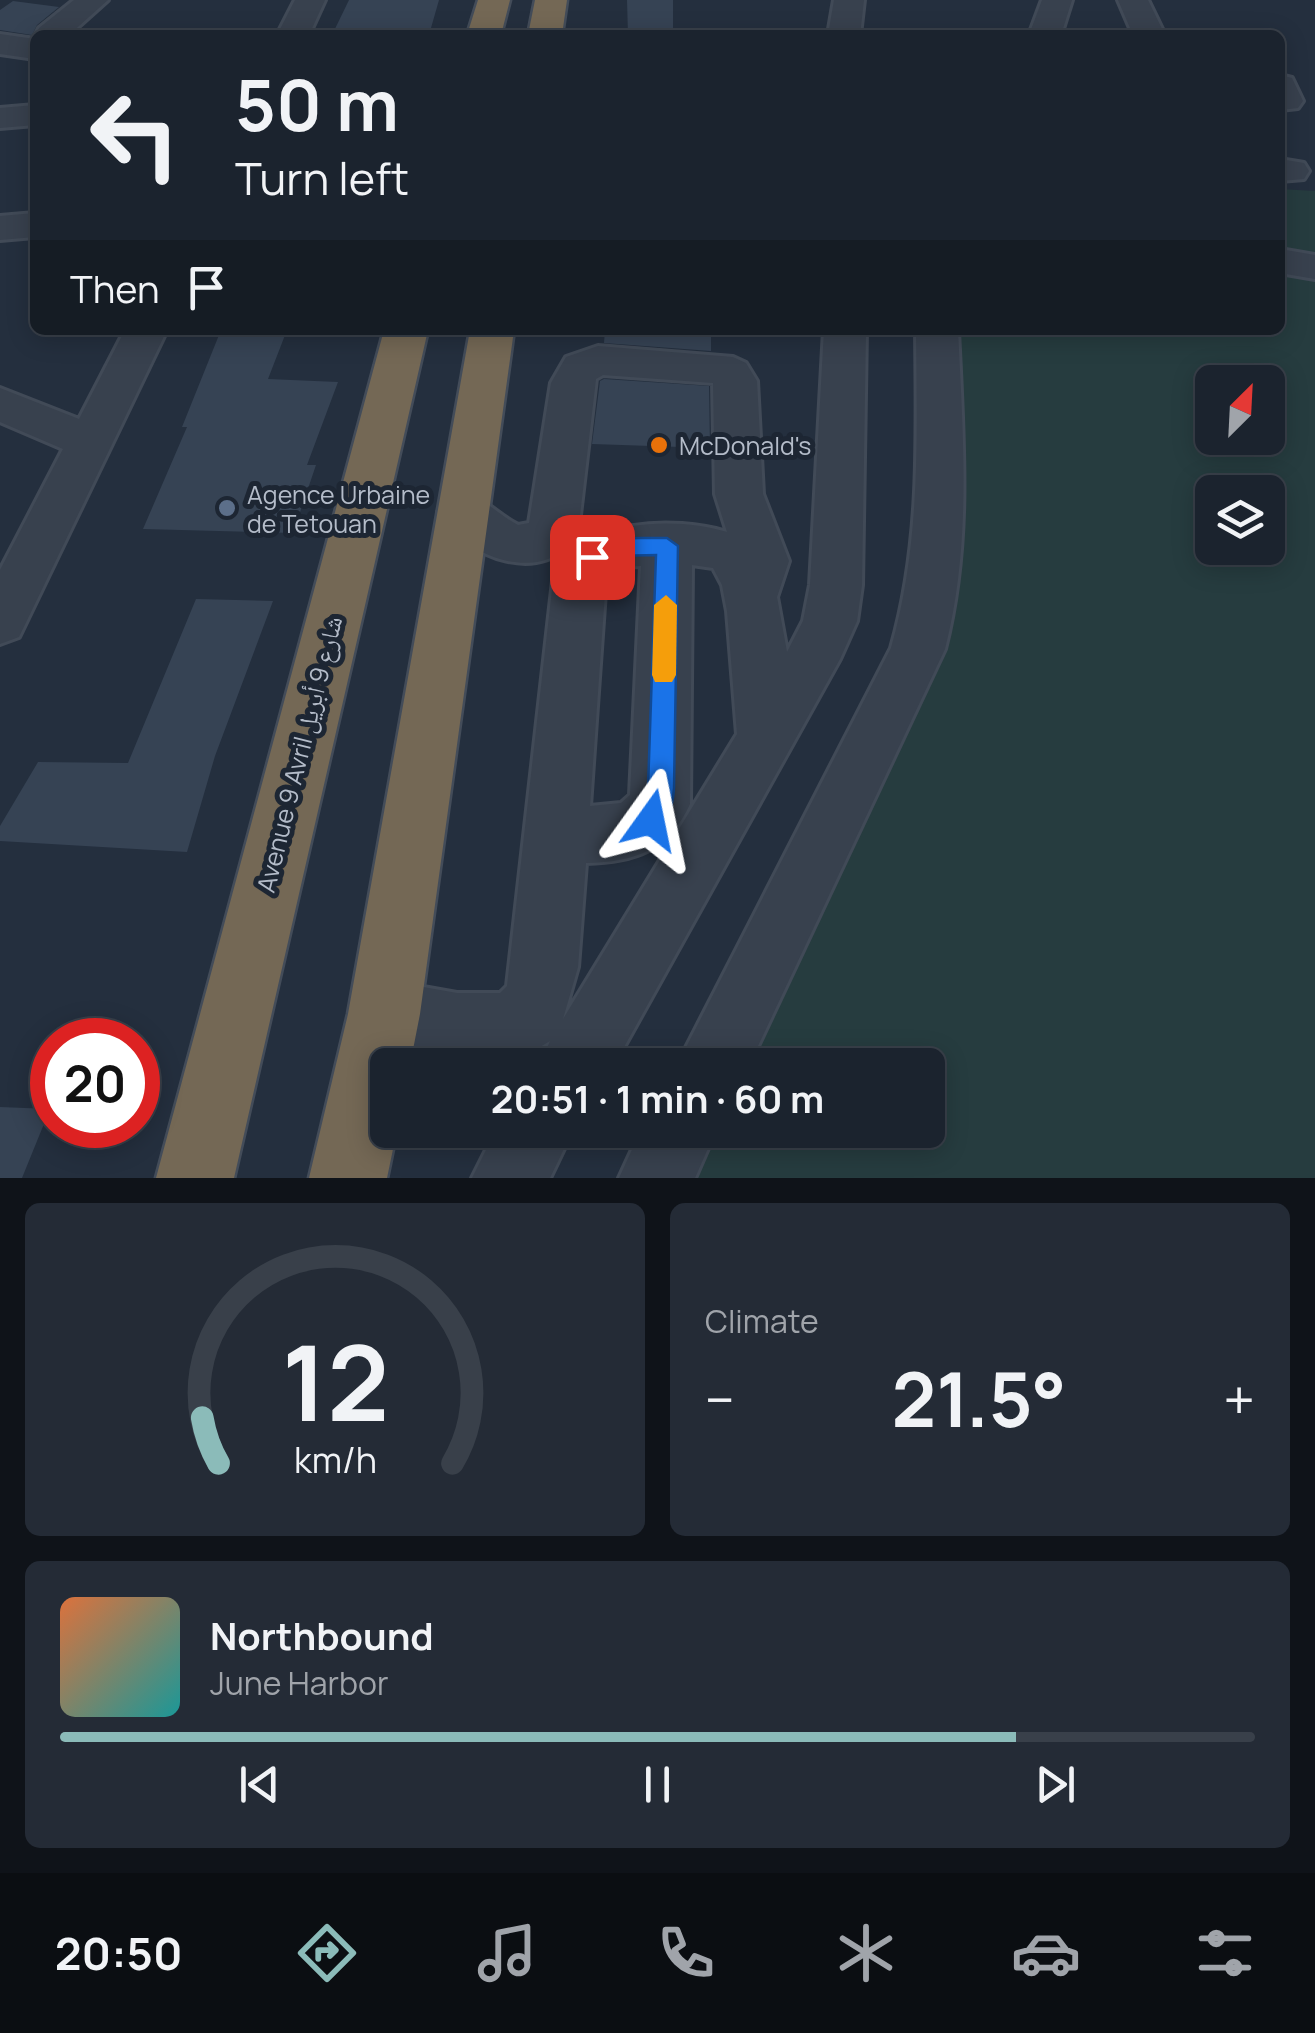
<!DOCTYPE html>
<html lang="en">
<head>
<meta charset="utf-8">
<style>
  :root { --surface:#1b232e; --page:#242b36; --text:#f1f3f6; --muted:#a0a4aa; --line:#39404a; --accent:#8bbbb9 }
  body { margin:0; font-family:Manrope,"Noto Naskh Arabic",sans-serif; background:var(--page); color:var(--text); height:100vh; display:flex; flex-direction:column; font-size:38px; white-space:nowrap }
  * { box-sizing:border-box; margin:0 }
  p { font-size:32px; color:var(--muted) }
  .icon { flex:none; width:55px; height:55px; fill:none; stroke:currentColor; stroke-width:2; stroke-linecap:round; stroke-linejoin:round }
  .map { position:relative; height:1178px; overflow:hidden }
  .sheet { display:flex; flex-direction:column; gap:25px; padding:25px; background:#0f1319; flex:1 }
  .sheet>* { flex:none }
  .guide { position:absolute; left:30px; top:30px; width:1255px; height:305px; border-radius:15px; box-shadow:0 5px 25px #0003,0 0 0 2px var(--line); background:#1b232e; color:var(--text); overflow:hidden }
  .needle { width:65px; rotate:24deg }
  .buttons { position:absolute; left:1195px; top:365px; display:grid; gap:20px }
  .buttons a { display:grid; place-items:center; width:90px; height:90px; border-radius:15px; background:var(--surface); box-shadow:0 5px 25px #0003,0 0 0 2px var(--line); font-size:50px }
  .speed { position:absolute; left:30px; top:1018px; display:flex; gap:20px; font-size:50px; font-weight:700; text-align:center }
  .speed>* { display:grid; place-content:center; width:130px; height:130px; border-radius:50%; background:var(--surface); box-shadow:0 5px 25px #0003,0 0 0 2px var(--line); line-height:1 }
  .speed .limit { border:15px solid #d22; background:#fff; color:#111 }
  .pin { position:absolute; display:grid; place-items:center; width:85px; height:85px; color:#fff; margin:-42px; border-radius:20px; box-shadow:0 5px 15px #0006 }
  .me { position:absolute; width:110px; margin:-55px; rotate:12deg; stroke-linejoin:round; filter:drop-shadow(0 0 8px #0008) }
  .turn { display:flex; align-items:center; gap:35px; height:210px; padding:0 40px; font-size:45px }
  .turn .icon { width:130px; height:130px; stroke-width:2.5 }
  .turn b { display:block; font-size:70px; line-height:85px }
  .then { display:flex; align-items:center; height:95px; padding:0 40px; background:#0003; gap:20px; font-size:38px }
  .big { font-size:75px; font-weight:700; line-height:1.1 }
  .sheet .widget { flex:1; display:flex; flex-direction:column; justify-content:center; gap:15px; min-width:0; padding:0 35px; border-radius:15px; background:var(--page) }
  .sheet .dial { align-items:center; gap:0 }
  .dial svg { height:260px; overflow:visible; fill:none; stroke:var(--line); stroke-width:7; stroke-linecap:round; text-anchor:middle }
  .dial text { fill:var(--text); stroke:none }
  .song { display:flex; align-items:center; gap:30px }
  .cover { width:120px; height:120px; border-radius:15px; background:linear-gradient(135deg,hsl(20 70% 55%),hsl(180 70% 35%)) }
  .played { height:10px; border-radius:5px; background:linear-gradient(90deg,var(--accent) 80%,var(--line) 80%) }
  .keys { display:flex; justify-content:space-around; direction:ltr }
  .heat { display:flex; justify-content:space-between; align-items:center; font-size:55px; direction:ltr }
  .sheet .tiles { flex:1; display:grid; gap:25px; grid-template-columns:1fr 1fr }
  .widget:last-child { grid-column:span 2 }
  .trip { position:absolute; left:370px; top:1048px; width:575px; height:100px; border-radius:15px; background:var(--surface); box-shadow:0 5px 25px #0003,0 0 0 2px var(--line); font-weight:700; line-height:100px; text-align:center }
  .dock { display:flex; height:160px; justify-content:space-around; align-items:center; background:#0b0e12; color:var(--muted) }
  .dock .icon { width:70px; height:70px }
  .dock .active { color:var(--accent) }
  .dock b { font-size:45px; color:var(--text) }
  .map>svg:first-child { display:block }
</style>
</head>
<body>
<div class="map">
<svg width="1315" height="1178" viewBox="0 0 1315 1178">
  <rect width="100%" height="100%" fill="#242f3e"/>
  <path fill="#263c3f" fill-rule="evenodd" d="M1280,189L1315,191V1178H648L674,1130H928V1065H709L944,633L930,330H1280ZM1212,382H1268V438H1212ZM1212,492H1268V548H1212Z"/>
  <path fill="#364354" d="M349,0H439L429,35H332Z
    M627,0H673V31L628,35Z
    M13,1L59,7L37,25L32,35L0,30V10Z
    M221,330H287L268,379L338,382L307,465H316L293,533L143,529L187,427H182Z
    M605,330H711V351L604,343Z
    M604,379L709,386L710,448L592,444L600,381Z
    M196,599L273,601L215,756L187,852L0,841V826L38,762L128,763Z
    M0,1107L50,1109L22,1178H0Z"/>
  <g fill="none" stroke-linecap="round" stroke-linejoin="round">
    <g stroke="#414a57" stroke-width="6">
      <path id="minor" d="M74,0H108L69,35L35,36L39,28Z
        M295,0H325L309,35H277Z
        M834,0H864L860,35H828Z
        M1042,0H1072L1061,35H1029Z
        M1118,0H1148L1165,35H1133Z
        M0,34L35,39V59L0,54Z
        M1280,75L1292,78L1303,101L1298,108L1280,110Z
        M35,105V125L0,128V108Z
        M1280,159L1304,163L1309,171L1304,179L1280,181Z
        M35,213V237L0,240V216Z
        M1280,249L1315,255V279L1280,273Z
        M125,330H167L19,637L0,644V570L63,449L0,422V388L79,419Z
        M824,330H866L862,585L857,621L840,659L614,1065H540L550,1041C493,1078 419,1063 360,1038L350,1014L360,990L384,980L457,993H500L507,986L554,572C582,519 676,516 727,532L715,494L713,383L603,375L596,379L578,532C547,589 464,558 438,512L445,499C481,488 489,510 518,525L529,523L551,383L566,357L598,346L733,357L746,363L757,381L763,494L789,561L777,597L787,652L803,621L810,585ZM692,565L713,568L722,585L727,611L737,734L563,1019L578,967L586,863C635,862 669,850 690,804ZM641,566L630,795L621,803L590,806L606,578L620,567Z
        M916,330H958C963,438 972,543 945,649L749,1065H677L891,648C921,543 917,438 916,330Z
        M496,1130H573L550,1178H472Z
        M641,1130H716L695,1178H619Z"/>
    </g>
    <g stroke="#434c59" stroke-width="5">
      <path id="highway" d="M478,0H510L501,35H467Z
        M535,0H567L562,35H528Z
        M384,330H428L234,1178H156Z
        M470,330H514L420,1014L410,1065H388V1130H397L387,1178H309L348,1014Z"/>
    </g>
    <use href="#minor" fill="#38414e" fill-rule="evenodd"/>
    <use href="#highway" fill="#746855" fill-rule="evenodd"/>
  </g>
  <path fill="#1a73e8" stroke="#114b97" stroke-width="2.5" d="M667,538L678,546L674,788C673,805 669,825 651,832L642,828L638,820L647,802L648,788L656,555L613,556L592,566L581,557C598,532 640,539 667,538Z"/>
  <path fill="#f59e0b" d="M666,595L677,605L676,675L672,682H655L652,675L654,605Z"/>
  <circle fill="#e8710a" stroke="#1d2633" stroke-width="4" cx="659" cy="445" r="10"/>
  <circle fill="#5c6f8a" stroke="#1d2633" stroke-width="4" cx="227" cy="508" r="10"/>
  <g text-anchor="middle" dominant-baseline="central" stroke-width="10" stroke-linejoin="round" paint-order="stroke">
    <g font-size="25" fill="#b4bcc9" stroke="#1d2633" text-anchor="start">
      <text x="679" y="445">McDonald's</text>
      <text x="247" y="494">Agence Urbaine<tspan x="247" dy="29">de Tetouan</tspan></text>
    </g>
    <g font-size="25" fill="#b4bcc9" stroke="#1d2633">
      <text transform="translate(299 754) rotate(-76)">Avenue 9 Avril شارع 9 أبريل</text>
    </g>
  </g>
</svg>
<div class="buttons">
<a><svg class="needle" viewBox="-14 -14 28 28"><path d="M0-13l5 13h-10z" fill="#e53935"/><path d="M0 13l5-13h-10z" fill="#a0a4aa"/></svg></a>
<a><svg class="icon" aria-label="layers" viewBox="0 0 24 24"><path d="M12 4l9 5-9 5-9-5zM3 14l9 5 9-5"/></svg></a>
</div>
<div class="speed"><div class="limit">20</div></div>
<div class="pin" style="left:592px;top:557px;background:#d93025"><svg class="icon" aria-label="arrive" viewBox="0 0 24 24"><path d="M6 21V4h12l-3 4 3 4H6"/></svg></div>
<svg class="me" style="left:651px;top:820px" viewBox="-20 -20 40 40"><path d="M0-17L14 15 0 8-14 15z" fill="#1a73e8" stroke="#fff" stroke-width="4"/></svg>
<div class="trip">20:51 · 1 min · 60 m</div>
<div class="guide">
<div class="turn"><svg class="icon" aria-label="left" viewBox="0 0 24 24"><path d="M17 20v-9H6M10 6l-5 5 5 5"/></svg><div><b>50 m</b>Turn left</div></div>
<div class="then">Then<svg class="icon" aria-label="arrive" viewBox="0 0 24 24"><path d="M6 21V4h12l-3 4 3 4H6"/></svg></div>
</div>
</div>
<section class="sheet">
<div class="tiles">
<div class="widget dial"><svg viewBox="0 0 100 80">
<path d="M14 69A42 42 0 1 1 86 69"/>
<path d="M14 69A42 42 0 0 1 9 55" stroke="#8bbbb9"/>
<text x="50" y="56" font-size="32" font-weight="700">12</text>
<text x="50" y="72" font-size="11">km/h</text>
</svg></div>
<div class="widget"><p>Climate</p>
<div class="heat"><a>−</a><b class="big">21.5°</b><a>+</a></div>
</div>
<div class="widget">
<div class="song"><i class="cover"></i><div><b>Northbound</b><p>June Harbor</p></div></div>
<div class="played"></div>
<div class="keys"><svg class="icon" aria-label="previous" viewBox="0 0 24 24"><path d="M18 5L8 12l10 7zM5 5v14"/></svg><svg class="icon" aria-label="pause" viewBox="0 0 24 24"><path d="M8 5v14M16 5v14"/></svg><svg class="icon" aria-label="next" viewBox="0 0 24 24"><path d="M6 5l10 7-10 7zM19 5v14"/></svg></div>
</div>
</div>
</section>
<nav class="dock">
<b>20:50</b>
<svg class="icon active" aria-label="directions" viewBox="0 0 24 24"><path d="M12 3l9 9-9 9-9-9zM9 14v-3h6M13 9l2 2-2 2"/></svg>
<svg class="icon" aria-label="music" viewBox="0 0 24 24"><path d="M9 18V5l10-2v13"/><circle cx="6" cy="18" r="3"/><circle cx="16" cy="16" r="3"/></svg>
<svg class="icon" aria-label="phone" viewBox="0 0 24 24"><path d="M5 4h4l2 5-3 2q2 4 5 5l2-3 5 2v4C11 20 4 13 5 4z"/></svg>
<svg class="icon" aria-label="climate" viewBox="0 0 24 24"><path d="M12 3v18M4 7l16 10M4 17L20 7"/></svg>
<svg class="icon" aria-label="car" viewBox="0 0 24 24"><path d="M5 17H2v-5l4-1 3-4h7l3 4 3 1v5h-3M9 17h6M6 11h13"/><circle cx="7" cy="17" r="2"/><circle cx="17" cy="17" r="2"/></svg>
<svg class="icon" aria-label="filters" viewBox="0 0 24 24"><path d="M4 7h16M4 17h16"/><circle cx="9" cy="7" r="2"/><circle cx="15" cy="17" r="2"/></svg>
</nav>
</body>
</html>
